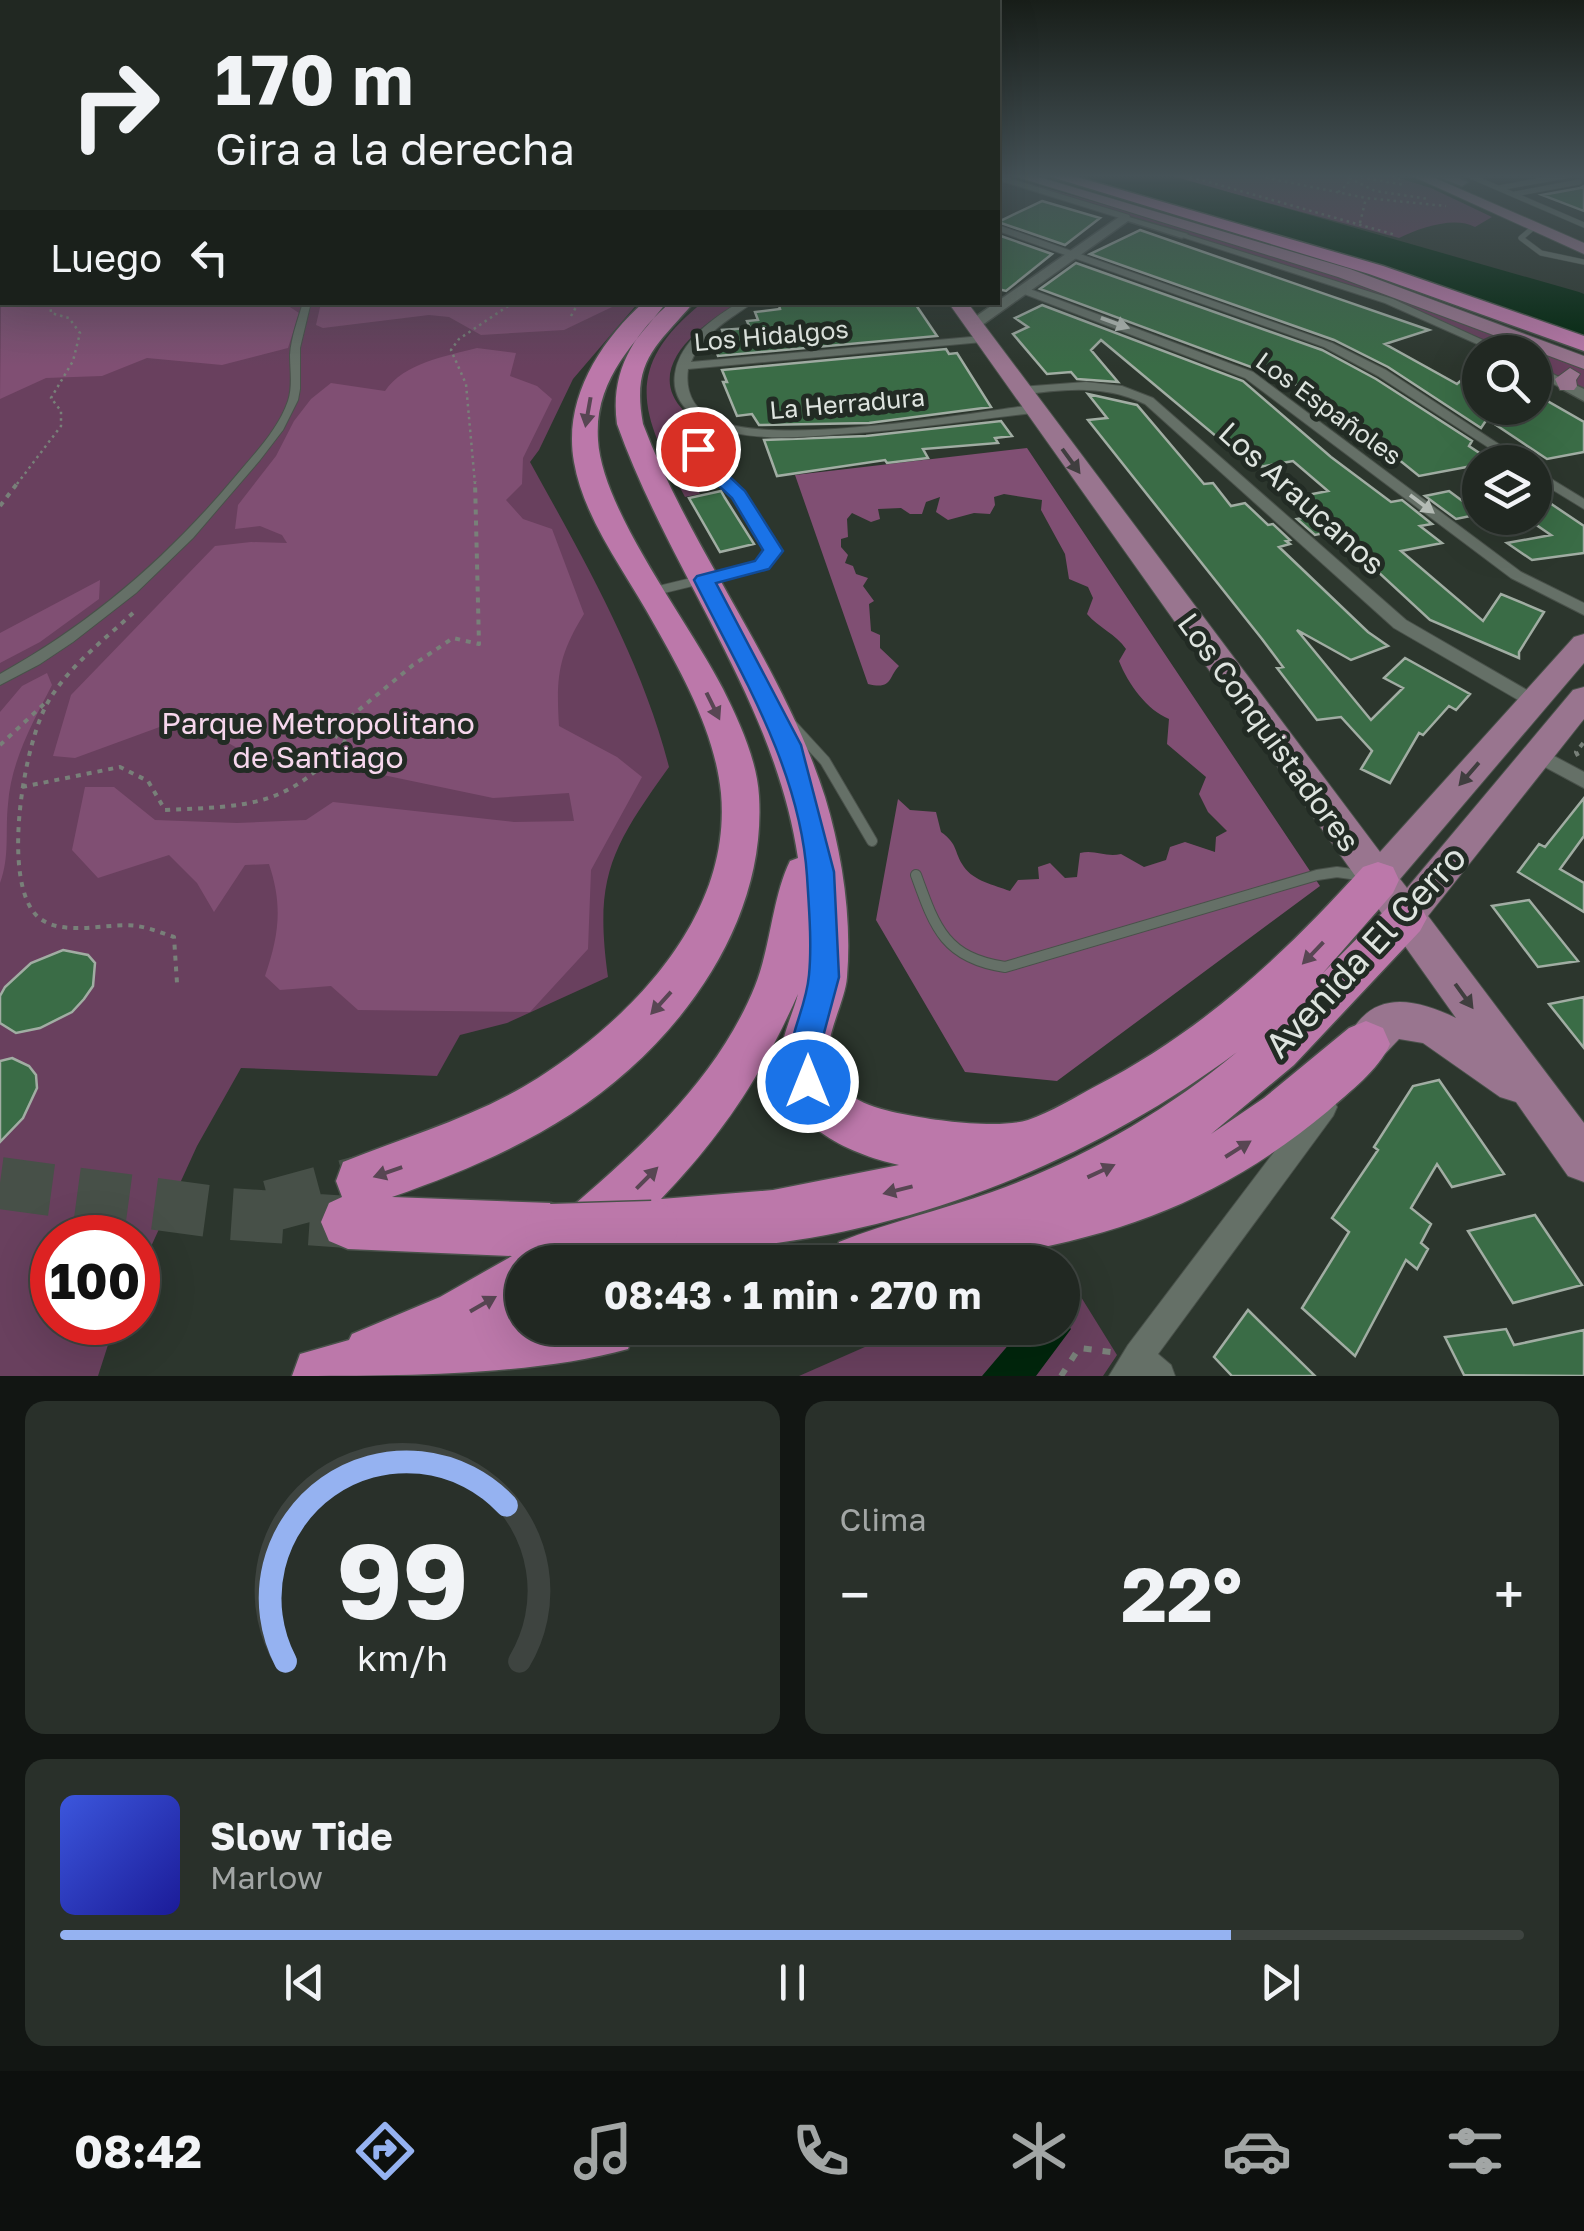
<!DOCTYPE html>
<html lang="es">
<head>
<meta charset="utf-8">
<style>
  :root { --surface:#212822; --page:#29302a; --text:#f1f3f6; --muted:#a2a6a5; --line:#3e4440; --accent:#95b2f1 }
  body { margin:0; font-family:"Golos Text",sans-serif; background:var(--page); color:var(--text); height:100vh; display:flex; flex-direction:column; font-size:38px; white-space:nowrap }
  * { box-sizing:border-box; margin:0 }
  p { font-size:32px; color:var(--muted) }
  .icon { flex:none; width:55px; height:55px; fill:none; stroke:currentColor; stroke-width:2; stroke-linecap:round; stroke-linejoin:round }
  .map { position:relative; height:1376px; overflow:hidden }
  .drawer { display:flex; flex-direction:column; gap:25px; padding:25px; background:#121613; flex:1 }
  .drawer>* { flex:none }
  .guide { position:absolute; left:0px; top:0px; width:1000px; height:305px; box-shadow:0 10px 40px #0002,0 0 0 2px var(--line); background:#212822; color:var(--text); overflow:hidden }
  .tools { position:absolute; left:1462px; top:335px; display:grid; gap:20px }
  .tools a { display:grid; place-items:center; width:90px; height:90px; border-radius:50%; background:var(--surface); box-shadow:0 10px 40px #0002,0 0 0 2px var(--line); font-size:50px }
  .speed { position:absolute; left:30px; top:1215px; display:flex; gap:20px; font-size:50px; font-weight:700; text-align:center }
  .speed>* { display:grid; place-content:center; width:130px; height:130px; border-radius:50%; background:var(--surface); box-shadow:0 10px 40px #0002,0 0 0 2px var(--line); line-height:1 }
  .speed .limit { border:15px solid #d22; background:#fff; color:#111 }
  .pin { position:absolute; display:grid; place-items:center; width:85px; height:85px; color:#fff; margin:-42px; border:5px solid #fff; border-radius:50%; box-shadow:0 2px 10px #0007 }
  .me { position:absolute; width:110px; margin:-55px; rotate:0deg; stroke-linejoin:round; filter:drop-shadow(0 0 8px #0008) }
  .turn { display:flex; align-items:center; gap:35px; height:210px; padding:0 50px; font-size:45px }
  .turn .icon { width:130px; height:130px; stroke-width:2.5 }
  .turn b { display:block; font-size:70px; line-height:85px }
  .then { display:flex; align-items:center; height:95px; padding:0 50px; background:#0003; gap:20px; font-size:38px }
  .big { font-size:75px; font-weight:700; line-height:1.1 }
  .drawer .widget { flex:1; display:flex; flex-direction:column; justify-content:center; gap:15px; min-width:0; padding:0 35px; border-radius:20px; background:var(--page) }
  .drawer .dial { align-items:center; gap:0 }
  .dial svg { height:260px; overflow:visible; fill:none; stroke:var(--line); stroke-width:7; stroke-linecap:round; text-anchor:middle }
  .dial text { fill:var(--text); stroke:none }
  .song { display:flex; align-items:center; gap:30px }
  .cover { width:120px; height:120px; border-radius:15px; background:linear-gradient(135deg,hsl(230 70% 55%),hsl(240 70% 35%)) }
  .played { height:10px; border-radius:5px; background:linear-gradient(90deg,var(--accent) 80%,var(--line) 80%) }
  .keys { display:flex; justify-content:space-around; direction:ltr }
  .heat { display:flex; justify-content:space-between; align-items:center; font-size:55px; direction:ltr }
  .drawer .tiles { flex:1; display:grid; gap:25px; grid-template-columns:1fr 1fr }
  .widget:last-child { grid-column:span 2 }
  .trip { position:absolute; left:505px; top:1245px; width:575px; height:100px; border-radius:50px; background:var(--surface); box-shadow:0 10px 40px #0002,0 0 0 2px var(--line); font-weight:700; line-height:100px; text-align:center }
  .tab-bar { display:flex; height:160px; justify-content:space-around; align-items:center; background:#0d100e; color:var(--muted) }
  .tab-bar .icon { width:70px; height:70px }
  .tab-bar .current { color:var(--accent) }
  .tab-bar b { font-size:45px; color:var(--text) }
  .map>svg:first-child { display:block }
</style>
</head>
<body>
<div class="map">
<svg width="1584" height="1376" viewBox="0 0 1584 1376">
  <rect width="100%" height="100%" fill="#2c362d"/>
  <path fill="#69405e" d="M0,175L2,302L638,303L573,379L539,450L530,462C583,558 642,660 669,767C611,848 594,877 608,977L507,1023L460,1035L437,1076L241,1068L197,1146L138,1275V1238H52V1322L115,1323L98,1376H0Z
    M998,175L1172,223L1375,287L1584,367V391L1535,364V352H1513L1380,295Z
    M1164,175H1389L1431,188L1492,217L1475,227C1454,216 1420,228 1399,238Z
    M702,303H741C705,320 641,367 684,411L671,440L700,494L685,497C642,415 620,369 702,303Z
    M1063,1268L1117,1355L1103,1376H799L908,1328H1062Z"/>
  <path fill="#804f73" d="M2,221V302L284,303L299,313L288,348L222,365L147,358L102,376L46,378L0,399Z
    M321,303V302L613,303L612,307L564,330L481,335L449,317L429,315L323,328L316,325Z
    M477,348L516,353L510,376L537,386L552,399L523,458L522,484L506,500L523,519L552,529L584,614C558,656 556,677 559,726L617,757L642,777L591,870L588,949L530,1012L358,1010L331,986L280,990L265,976C279,935 283,906 269,864L245,865L214,912L197,883L169,855L98,878L72,850L85,787H114L155,820L237,823L306,820L333,802L514,822L574,821L569,793L493,798L364,771L287,764L246,753L207,731L176,721L75,758L53,756L71,695L215,546L251,542L287,543L282,535L260,526L235,529L238,505L276,456L294,421L311,399L331,383L385,391C404,363 446,356 477,348Z
    M1027,448L1320,886L1057,1081L965,1072L876,920L898,799L910,810L936,812L941,832C959,845 953,851 964,867C974,881 994,885 1010,891L1018,880L1039,879L1038,867L1050,863L1065,878L1077,877L1080,853C1095,849 1106,858 1121,854L1144,867L1166,860L1170,847L1185,842L1215,852L1216,837L1227,831L1208,812L1199,794L1206,777L1167,744L1169,719C1147,710 1128,684 1119,661L1126,649C1116,634 1099,628 1087,614L1093,598L1088,587L1069,579L1065,554L1041,510L1042,500L1004,494L994,497L995,505L990,514L974,513L948,520L936,512L940,497L926,502L922,514H910L901,508L878,509L880,519L871,522L852,513L847,519L848,537L841,539V547L848,555L845,563L853,566L856,574L868,578L863,586L874,601L869,604L871,631L880,635V648L899,666C888,677 893,690 868,684L795,475Z
    M100,580L99,599L40,642L0,663V633Z
    M47,673L52,685C33,722 11,761 8,804C5,832 10,856 0,883V712L22,686Z"/>
  <path fill="#00260c" d="M1067,175H1169L1579,292L1584,294V340L1337,254Z
    M1063,1320L1071,1329L1036,1376H982L1023,1328H1062Z"/>
  <path fill="#3a6c46" stroke="#a1ada3" stroke-width="2.5" d="M1584,186V211L1542,195L1580,188Z
    M1042,201L1100,218L1065,245L998,222Z
    M1140,230L1429,330L1385,344L1457,384L1480,364V408H1535V394L1584,422V452L1547,459L1487,419L1481,428L1388,367L1334,340L1090,254Z
    M998,235L1052,254L1006,291L998,289Z
    M1076,263L1322,350L1376,379L1472,441L1469,446L1493,462L1419,476L1345,416L1339,417L1279,372L1272,381L1254,368L1040,289Z
    M778,302H914L937,336L718,356L712,341L725,339L722,330L750,328L747,321L758,320L755,312L780,309Z
    M1042,305L1243,381L1331,457L1391,502L1402,500L1432,524L1420,526L1442,543L1401,551L1483,621L1501,594L1544,612L1519,652V658L1430,620L1334,531L1315,535L1297,519L1318,515L1297,497L1328,491L1293,461L1254,468L1101,340L1091,350L1118,382L1077,379L1071,372L1047,374L1013,334L1028,327L1015,318Z
    M946,349L949,354L957,353L991,407L869,423L759,425L752,414L737,416L723,382H727L722,370Z
    M1088,394L1137,405L1204,484L1213,483L1231,506L1245,503L1268,525L1273,524L1290,540L1286,541L1290,544L1279,547L1368,632L1388,646L1351,660L1297,630L1371,720L1403,688L1384,678L1405,658L1470,694L1456,710L1449,706L1423,735L1419,733L1390,783L1361,769L1372,751L1341,717L1317,720L1277,668L1283,667L1262,639L1088,420L1107,418Z
    M1001,421L1012,436L995,438L998,443L923,449L928,458L887,463L885,460L777,476L764,440L866,436Z
    M721,491L725,498L754,544L720,552L689,498Z
    M1449,491L1480,514L1456,519L1425,496Z
    M1535,493L1584,526V553L1532,560L1507,543L1551,535L1535,524Z
    M1584,798V836L1560,869L1584,883V912L1518,872L1539,844L1545,847Z
    M1529,900L1578,961L1538,967L1492,906Z
    M63,950L88,955L95,963L93,986L84,999L72,1012L40,1028L16,1033L0,1023V996L5,987L31,963Z
    M1584,997V1048L1549,1004Z
    M12,1058L29,1066L36,1075L37,1088L23,1118L0,1142V1061Z
    M1439,1080L1504,1174L1452,1187L1437,1164L1411,1208L1431,1224L1421,1243L1428,1249L1417,1269L1406,1260L1355,1356L1302,1308L1349,1232L1332,1218L1378,1150L1374,1147L1413,1086Z
    M1535,1215L1582,1285L1513,1303L1468,1231Z
    M1248,1310L1315,1376H1232L1214,1357Z
    M1506,1329L1514,1345L1584,1330V1376L1464,1375L1445,1337Z"/>
  <g fill="none" stroke-linecap="round" stroke-linejoin="round">
    <path stroke="#475048" stroke-width="52" stroke-dasharray="52 26" stroke-linecap="butt" d="M0,1183L230,1214L348,1222
      M270,1206L362,1181"/>
    <g stroke="#49514a" stroke-width="6">
      <path id="service-far3" d="M1468,175L1584,225
        M1499,188L1570,175
        M1515,194L1579,182
        M1534,227L1521,238L1541,253L1584,262"/>
    </g>
    <g stroke="#49514a" stroke-width="8">
      <path id="service-far2" d="M697,414L687,430L709,467L728,484"/>
    </g>
    <g stroke="#49514a" stroke-width="10">
      <path id="service-far1" d="M655,591L762,565L773,551L739,494L725,481"/>
    </g>
    <g stroke="#49514a" stroke-width="12">
      <path id="service" d="M792,725L825,761L872,841
        M916,875C935,928 945,958 1005,967L1317,875L1337,872L1365,876"/>
    </g>
    <g stroke="#49514a" stroke-width="2">
      <path id="pedestrian" d="M303,302H311L300,348V389L298,400L283,430L260,460L193,538L136,593L73,642L40,664L0,685V674C92,623 168,557 235,477C254,454 278,430 288,401C293,386 290,370 290,355C291,337 298,320 303,302Z"/>
    </g>
    <g stroke="#49514a" stroke-width="2">
      <path id="minor" d="M998,175L1129,215L1130,217L1123,219L998,180Z
        M998,225L1332,343L1386,370L1526,462H1511L1378,376L1324,347L998,231Z
        M1179,232L1393,299L1509,352H1495L1385,303L1179,236Z
        M1019,288H1027L1253,372L1521,572L1584,603V615L1511,578L1245,378L1019,292Z
        M740,302H754C730,319 703,333 691,362L982,336L988,339L982,342L688,369C685,391 693,409 714,419C772,448 964,414 1033,405L1039,409L1033,413C969,420 906,430 841,434C806,437 769,440 734,433C705,428 670,408 675,374C679,342 714,317 740,302Z
        M1535,365L1571,383L1573,386L1563,389L1535,374Z
        M1086,382L1122,386L1153,398L1406,620L1539,697L1542,701L1539,705H1527L1394,628L1145,404C1104,384 1064,389 1020,395L1014,391L1020,387Z
        M1535,469L1584,499V509L1535,479Z
        M1537,747L1584,772V788L1530,759L1528,754L1530,749Z
        M1324,1094L1333,1098L1337,1107L1333,1116L1158,1354L1171,1365L1175,1376H1109L1128,1345L1315,1098Z"/>
    </g>
    <g stroke="#49514a" stroke-width="3">
      <path id="tertiary" d="M1122,215L1188,234L1182,238L1128,221L978,328H968V322Z
        M1567,381L1584,389V401L1562,389V383Z"/>
    </g>
    <g stroke="#49514a" stroke-width="3">
      <path id="secondary" d="M1432,175H1450L1468,182L1462,186Z"/>
    </g>
    <g stroke="#49514a" stroke-width="2">
      <path id="primary" d="M1011,175H1032L1350,269L1584,356V369L1338,277Z
        M1410,175H1428L1584,243V254Z
        M948,302H967L1380,852L1574,637L1584,634V663L1400,879L1407,888L1573,690L1584,687V719L1428,916L1584,1123V1182L1568,1176L1516,1102L1500,1097L1423,1043L1399,1039L1381,1058L1366,1064L1351,1058L1345,1044C1369,989 1411,997 1456,1018Z
        M1570,368L1580,374L1576,380L1577,386L1574,390H1560L1555,379Z"/>
    </g>
    <g stroke="#49514a" stroke-width="3">
      <path id="motorway" d="M1045,175H1070L1383,266L1584,336V351L1369,274Z
        M644,302H667C633,345 594,380 598,440C602,511 689,622 723,689C739,721 757,760 759,796C767,926 676,1046 571,1114C515,1150 455,1175 392,1197L551,1203L568,1210L575,1204C646,1143 719,1075 755,986C771,946 772,898 790,861L798,858C775,701 669,571 617,424C610,373 632,335 671,302H694C657,346 631,360 643,424C692,553 783,665 825,797C842,853 852,918 847,977C845,1005 819,1044 831,1073C843,1101 881,1110 908,1115C937,1121 1000,1129 1028,1120C1051,1112 1074,1098 1096,1086C1201,1032 1284,955 1363,867L1378,862L1393,867L1399,880L1393,893L1322,974L1390,905L1405,899L1420,905L1427,918L1420,931L1294,1065L1211,1134L1264,1098L1349,1028L1366,1021L1383,1028L1390,1044C1378,1071 1350,1091 1328,1111C1227,1195 1130,1233 1002,1255L985,1248L945,1262H831L839,1242C889,1222 942,1210 992,1192C1081,1160 1164,1113 1237,1052C1091,1161 913,1233 730,1248C698,1251 663,1259 633,1246L626,1231L589,1262H522V1328H636L628,1349C532,1376 395,1376 292,1376L300,1354L349,1340L352,1334L440,1297L512,1256L348,1249L329,1241L321,1222L329,1203L342,1197L336,1181L343,1162C410,1135 476,1117 538,1078C633,1017 732,915 721,793C715,733 683,675 654,624C627,574 584,520 574,462C563,400 599,342 644,302ZM798,994C793,1013 783,1033 781,1053C774,1120 845,1153 899,1165L773,1190L661,1199C723,1134 762,1075 798,994Z"/>
    </g>
    <path stroke="#788079" stroke-width="2.5" stroke-dasharray="2.5 4" stroke-linecap="butt" d="M1184,175L1396,235
      M1253,175L1366,198L1446,206
      M1348,175L1405,185
      M1386,175L1400,179
      M1349,178L1375,191L1429,199
      M1338,192L1348,184L1349,177
      M1360,223L1366,198
      M571,316L579,302
      M17,484L61,426V411L51,398L73,361L80,333L69,318L51,313L50,302
      M475,484L466,384L451,350L459,339L514,302"/>
    <path stroke="#788079" stroke-width="4" stroke-dasharray="5 6" stroke-linecap="butt" d="M0,506L19,481
      M133,613C104,640 68,667 48,702C24,743 0,882 38,917C63,938 108,922 137,926C150,928 162,933 174,937L177,983
      M0,745L44,704
      M1578,756L1576,752L1584,742
      M22,787L120,767L148,781L165,810C248,806 287,808 345,742L331,733L413,665L453,638L479,644L475,481"/>
    <path stroke="#788079" stroke-width="6" stroke-dasharray="8 11" stroke-linecap="butt" d="M1061,1376L1079,1348L1111,1352"/>
    <use href="#service-far3" stroke="#657067" stroke-width="5"/>
    <use href="#service-far2" stroke="#657067" stroke-width="6"/>
    <use href="#service-far1" stroke="#657067" stroke-width="8"/>
    <use href="#service" stroke="#657067" stroke-width="10"/>
    <use href="#pedestrian" fill="#657067" fill-rule="evenodd"/>
    <use href="#minor" fill="#657067" fill-rule="evenodd"/>
    <use href="#tertiary" fill="#657067" fill-rule="evenodd"/>
    <use href="#secondary" fill="#7f727b" fill-rule="evenodd"/>
    <use href="#primary" fill="#99758f" fill-rule="evenodd"/>
    <use href="#motorway" fill="#bc78aa" fill-rule="evenodd"/>
    <g stroke="#49514a" stroke-width="55" stroke-linecap="butt">
      <path id="motorway-bridge" d="M551,1230L652,1227"/>
    </g>
    <use href="#motorway-bridge" stroke="#bc78aa" stroke-width="52"/>
  </g>
  <defs><path id="oneway-solid" d="M-6-.8H1V-3.2L6.5 0L1 3.2V.8H-6Z" transform="scale(2.5)"/></defs>
  <g fill="#b4bbb5">
    <use href="#oneway-solid" transform="translate(1115 323) rotate(20)"/>
    <use href="#oneway-solid" transform="translate(1422 504) rotate(37)"/>
  </g>
  <g fill="#584653">
    <use href="#oneway-solid" transform="translate(588 412) rotate(100)"/>
    <use href="#oneway-solid" transform="translate(713 706) rotate(64)"/>
    <use href="#oneway-solid" transform="translate(1313 953) rotate(134)"/>
    <use href="#oneway-solid" transform="translate(661 1003) rotate(132)"/>
    <use href="#oneway-solid" transform="translate(1238 1149) rotate(-32)"/>
    <use href="#oneway-solid" transform="translate(1101 1171) rotate(-25)"/>
    <use href="#oneway-solid" transform="translate(388 1172) rotate(161)"/>
    <use href="#oneway-solid" transform="translate(647 1178) rotate(-45)"/>
    <use href="#oneway-solid" transform="translate(898 1190) rotate(166)"/>
    <use href="#oneway-solid" transform="translate(483 1304) rotate(-30)"/>
  </g>
  <g fill="#403e3f">
    <use href="#oneway-solid" transform="translate(1071 461) rotate(54)"/>
    <use href="#oneway-solid" transform="translate(1469 774) rotate(131)"/>
    <use href="#oneway-solid" transform="translate(1464 996) rotate(54)"/>
  </g>
  <linearGradient id="sky" x2="0" y2="1"><stop stop-color="#181e19"/><stop offset="0.48" stop-color="#455257"/><stop offset="1" stop-color="#455257" stop-opacity="0"/></linearGradient>
  <rect width="1584" height="367" fill="url(#sky)"/>
  <path fill="#1a73e8" stroke="#114b97" stroke-width="2.5" d="M698,444L704,445L716,464L745,491L783,551L769,569L716,583L801,745L834,872L839,977L820,1048L824,1082L820,1093L808,1098L797,1093C777,1046 805,1020 809,975C812,944 809,908 807,876C800,769 741,674 694,580L697,576L755,561L763,550L732,498L703,471L689,449Z"/>
  <g text-anchor="middle" dominant-baseline="central" stroke-width="10" stroke-linejoin="round" paint-order="stroke">
    <g font-size="25" fill="#dee4df" stroke="#222b24">
      <text transform="translate(771 335) rotate(-5)">Los Hidalgos</text>
      <text transform="translate(847 403) rotate(-5)">La Herradura</text>
      <text transform="translate(1329 408) rotate(36)">Los Españoles</text>
    </g>
    <g font-size="30" fill="#dee4df" stroke="#222b24">
      <text transform="translate(1302 498) rotate(42)">Los Araucanos</text>
      <text transform="translate(1269 732) rotate(54)">Los Conquistadores</text>
    </g>
    <g font-size="30" fill="#f7d7ed" stroke="#222b24">
      <text x="318" y="723">Parque Metropolitano<tspan x="318" dy="34">de Santiago</tspan></text>
    </g>
    <g font-size="35" fill="#dee4df" stroke="#222b24">
      <text transform="translate(1365 951) rotate(-47)">Avenida El Cerro</text>
    </g>
  </g>
</svg>
<div class="tools">
<a><svg class="icon" aria-label="search" viewBox="0 0 24 24"><circle cx="10" cy="10" r="6"/><path d="M15 15l6 6"/></svg></a>
<a><svg class="icon" aria-label="layers" viewBox="0 0 24 24"><path d="M12 4l9 5-9 5-9-5zM3 14l9 5 9-5"/></svg></a>
</div>
<div class="speed"><div class="limit">100</div></div>
<div class="pin" style="left:698px;top:449px;background:#d93025"><svg class="icon" aria-label="arrive" viewBox="0 0 24 24"><path d="M6 21V4h12l-3 4 3 4H6"/></svg></div>
<svg class="me" style="left:808px;top:1082px" viewBox="-20 -20 40 40"><circle r="17" fill="#1a73e8" stroke="#fff" stroke-width="3"/><path d="M0-11L8 9 0 5-8 9z" fill="#fff"/></svg>
<div class="trip">08:43 · 1 min · 270 m</div>
<div class="guide">
<div class="turn"><svg class="icon" aria-label="right" viewBox="0 0 24 24"><path d="M7 20v-9h11M14 6l5 5-5 5"/></svg><div><b>170 m</b>Gira a la derecha</div></div>
<div class="then">Luego<svg class="icon" aria-label="left" viewBox="0 0 24 24"><path d="M17 20v-9H6M10 6l-5 5 5 5"/></svg></div>
</div>
</div>
<section class="drawer">
<div class="tiles">
<div class="widget dial"><svg viewBox="0 0 100 80">
<path d="M14 69A42 42 0 1 1 86 69"/>
<path d="M14 69A42 42 0 0 1 82 21" stroke="#95b2f1"/>
<text x="50" y="56" font-size="32" font-weight="700">99</text>
<text x="50" y="72" font-size="11">km/h</text>
</svg></div>
<div class="widget"><p>Clima</p>
<div class="heat"><a>−</a><b class="big">22°</b><a>+</a></div>
</div>
<div class="widget">
<div class="song"><i class="cover"></i><div><b>Slow Tide</b><p>Marlow</p></div></div>
<div class="played"></div>
<div class="keys"><svg class="icon" aria-label="previous" viewBox="0 0 24 24"><path d="M18 5L8 12l10 7zM5 5v14"/></svg><svg class="icon" aria-label="pause" viewBox="0 0 24 24"><path d="M8 5v14M16 5v14"/></svg><svg class="icon" aria-label="next" viewBox="0 0 24 24"><path d="M6 5l10 7-10 7zM19 5v14"/></svg></div>
</div>
</div>
</section>
<nav class="tab-bar">
<b>08:42</b>
<svg class="icon current" aria-label="directions" viewBox="0 0 24 24"><path d="M12 3l9 9-9 9-9-9zM9 14v-3h6M13 9l2 2-2 2"/></svg>
<svg class="icon" aria-label="music" viewBox="0 0 24 24"><path d="M9 18V5l10-2v13"/><circle cx="6" cy="18" r="3"/><circle cx="16" cy="16" r="3"/></svg>
<svg class="icon" aria-label="phone" viewBox="0 0 24 24"><path d="M5 4h4l2 5-3 2q2 4 5 5l2-3 5 2v4C11 20 4 13 5 4z"/></svg>
<svg class="icon" aria-label="climate" viewBox="0 0 24 24"><path d="M12 3v18M4 7l16 10M4 17L20 7"/></svg>
<svg class="icon" aria-label="car" viewBox="0 0 24 24"><path d="M5 17H2v-5l4-1 3-4h7l3 4 3 1v5h-3M9 17h6M6 11h13"/><circle cx="7" cy="17" r="2"/><circle cx="17" cy="17" r="2"/></svg>
<svg class="icon" aria-label="filters" viewBox="0 0 24 24"><path d="M4 7h16M4 17h16"/><circle cx="9" cy="7" r="2"/><circle cx="15" cy="17" r="2"/></svg>
</nav>
</body>
</html>
